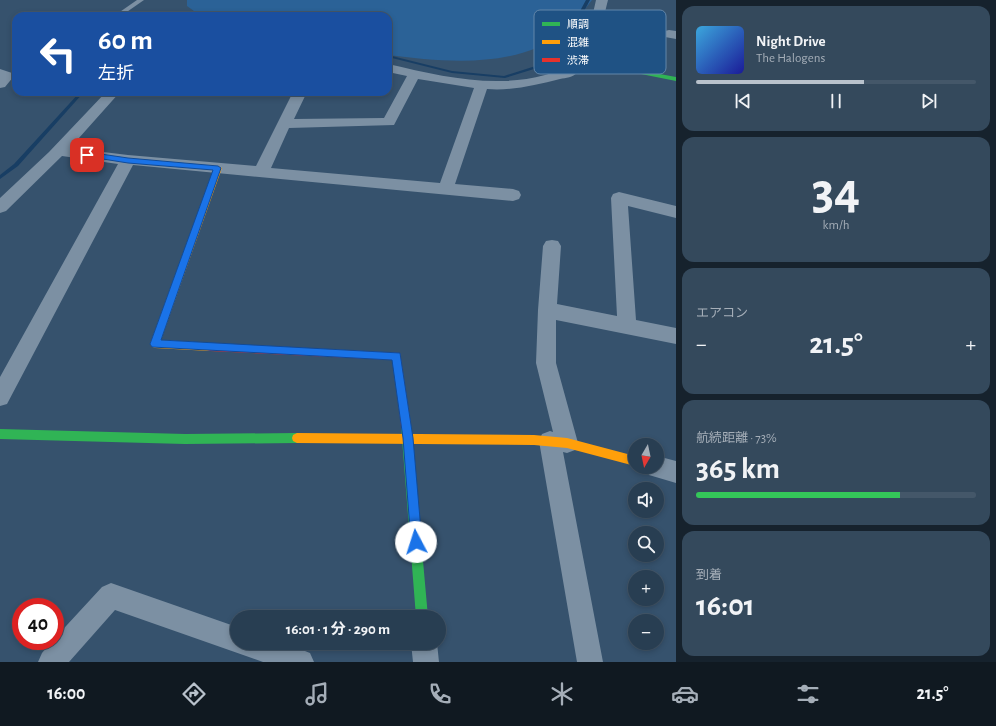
<!DOCTYPE html>
<html lang="ja">
<head>
<meta charset="utf-8">
<style>
  :root { --surface:#283e52; --page:#34495c; --text:#f1f3f6; --muted:#a5aeb8; --line:#445769; --accent:#b9c2cc }
  body { margin:0; font-family:"Alegreya Sans","Noto Sans JP",sans-serif; background:var(--page); color:var(--text); height:100vh; display:flex; flex-direction:column; font-size:15px; white-space:nowrap }
  * { box-sizing:border-box; margin:0 }
  p { font-size:13px; color:var(--muted) }
  .icon { flex:none; width:22px; height:22px; fill:none; stroke:currentColor; stroke-width:2; stroke-linecap:round; stroke-linejoin:round }
  .map { position:relative; flex:1; overflow:hidden }
  .drawer { display:flex; flex-direction:column; gap:6px; padding:6px; background:#16222d; width:320px }
  .drawer>* { flex:none }
  .top-card { position:absolute; left:12px; top:12px; width:380px; height:84px; border-radius:12px; box-shadow:0 2px 6px #0003,0 0 0 1px var(--line); background:#1a4fa0; color:#fff; overflow:hidden }
  .needle { width:26px; rotate:189deg }
  .controls { position:absolute; left:628px; top:438px; display:grid; gap:8px }
  .controls a { display:grid; place-items:center; width:36px; height:36px; border-radius:50%; background:var(--surface); box-shadow:0 2px 6px #0003,0 0 0 1px var(--line); font-size:20px }
  .speed { position:absolute; left:12px; top:598px; display:flex; gap:8px; font-size:20px; font-weight:700; text-align:center }
  .speed>* { display:grid; place-content:center; width:52px; height:52px; border-radius:50%; background:var(--surface); box-shadow:0 2px 6px #0003,0 0 0 1px var(--line); line-height:1 }
  .speed .limit { border:6px solid #d22; background:#fff; color:#111 }
  .pin { position:absolute; display:grid; place-items:center; width:34px; height:34px; color:#fff; margin:-17px; border-radius:8px; box-shadow:0 2px 6px #0006 }
  .me { position:absolute; width:44px; margin:-22px; rotate:355deg; stroke-linejoin:round; filter:drop-shadow(0 0 3px #0008) }
  .turn { display:flex; align-items:center; gap:14px; height:84px; padding:0 20px; font-size:18px }
  .turn .icon { width:52px; height:52px; stroke-width:2.5 }
  .turn b { display:block; font-size:28px; line-height:34px }
  .big { font-size:30px; font-weight:700; line-height:1.1 }
  .drawer .widget { flex:1; display:flex; flex-direction:column; justify-content:center; gap:6px; min-width:0; padding:0 14px; border-radius:12px; background:var(--page) }
  .drawer .dial { align-items:center; gap:0 }
  .dial b { font-size:52px; line-height:1 }
  .song { display:flex; align-items:center; gap:12px }
  .cover { width:48px; height:48px; border-radius:6px; background:linear-gradient(135deg,hsl(200 70% 55%),hsl(240 70% 35%)) }
  .played { height:4px; border-radius:2px; background:linear-gradient(90deg,var(--accent) 60%,var(--line) 60%) }
  .keys { display:flex; justify-content:space-around; direction:ltr }
  .heat { display:flex; justify-content:space-between; align-items:center; font-size:22px; direction:ltr }
  .charge { height:6px; border-radius:3px; background:linear-gradient(90deg,#34c759 73%,var(--line) 0) }
  .trip { position:absolute; left:230px; top:610px; width:216px; height:40px; border-radius:20px; background:var(--surface); box-shadow:0 2px 6px #0003,0 0 0 1px var(--line); font-weight:700; line-height:40px; text-align:center }
  .tab-bar { display:flex; height:64px; justify-content:space-around; align-items:center; background:#101921; color:var(--muted) }
  .tab-bar .icon { width:28px; height:28px }
  .tab-bar .current { color:var(--accent) }
  .tab-bar b { font-size:18px; color:var(--text) }
  main { display:flex; flex:1; min-height:0 }
  .map>svg:first-child { display:block }
</style>
</head>
<body>
<main>
<div class="map">
<svg width="676" height="662" viewBox="0 0 676 662">
  <rect width="100%" height="100%" fill="#36526d"/>
  <path fill="#2b6297" d="M187,0H592C584,10 576,22 566,30C518,70 445,62 388,55V16H201L187,6Z"/>
  <g fill="none" stroke-linecap="round" stroke-linejoin="round">
    <path fill="#183e64" fill-rule="evenodd" d="M586,0H590L565,47L547,65L505,78L452,73L388,57V55L452,71L504,76L545,63L561,46Z
      M80,92H84L18,166L0,179V175L14,164Z"/>
    <path fill="#7c90a3" fill-rule="evenodd" d="M137,0H144L121,16H114Z
      M5,75H9L16,78V82L5,77Z
      M42,92H51L54,94L51,96Z"/>
    <path fill="#7c90a3" fill-rule="evenodd" d="M596,0H608C602,24 596,56 577,73C573,77 566,78 560,79C536,85 512,91 487,89L455,184L513,189L519,191L521,195L519,199L513,201L133,165L7,404L0,406V377L118,164L62,156L6,211L0,213V198L49,152L106,92H120L70,148L128,155L256,166L293,92H307L294,119L384,118L407,76L388,72V64C440,76 493,89 545,75C552,73 563,72 568,67C586,51 591,22 596,0ZM418,79L474,88L440,183L271,168L289,128L394,125Z
      M669,30L676,31V39L665,37L663,34L665,31Z
      M0,69L12,73L14,76L5,87L0,88Z
      M619,192L676,206V218L628,206L636,320L676,328V344L556,320V363L578,443L575,450L567,453L563,452L603,662H577L539,441L542,434L550,431L553,432L536,363L538,310L543,246L546,241L552,240L558,241L561,246L557,304L617,316L611,198L613,194Z
      M657,456L676,461V483L649,475L646,467H657Z
      M111,583L237,627V643H285L310,653L314,662H263L115,610L69,662H38L42,653L52,641H55V638L102,587Z
      M411,643H437L439,662H413Z"/>
    <path fill="#30b455" fill-rule="evenodd" d="M638,70L676,77V81L636,73V71Z
      M406,421L410,423L411,426L428,617H416L401,426L402,423Z
      M0,429L185,434L297,433L301,435L302,438L301,441L297,443L185,444L0,439Z"/>
    <path fill="#ff9f0a" fill-rule="evenodd" d="M215,166H218L222,168L161,340L210,343L213,344L215,347L213,350L210,351L155,348L152,347L150,344Z
      M297,433L534,435L567,438L635,456V466L567,448L534,445L297,443L293,441L292,438L293,435Z"/>
    <path fill="#e5322d" fill-rule="evenodd" d="M210,343L400,353L411,426L410,429L406,431L402,429L401,426L393,360L210,351L207,350L205,347L207,344Z"/>
  </g>
  <path fill="#1a73e8" stroke="#114b97" d="M87,152L128,158L218,166L221,168L161,340L400,353L413,438L422,542L420,546L416,548L412,546L411,542L403,438L392,360L152,347L150,344L213,170L128,163L84,156L83,155Z"/>
  <rect x="534" y="10" width="132" height="64" rx="6" fill="#1f5284" stroke="#6286a9" stroke-width="1"/>
  <rect x="542" y="22" width="18" height="4" fill="#30b455"/>
  <rect x="542" y="40" width="18" height="4" fill="#ff9f0a"/>
  <rect x="542" y="58" width="18" height="4" fill="#e5322d"/>
  <g font-size="11" fill="#fff">
    <text x="567" y="28">順調</text>
    <text x="567" y="46">混雑</text>
    <text x="567" y="64">渋滞</text>
  </g>
</svg>
<div class="controls">
<a><svg class="needle" viewBox="-14 -14 28 28"><path d="M0-13l5 13h-10z" fill="#e53935"/><path d="M0 13l5-13h-10z" fill="#a5aeb8"/></svg></a>
<a><svg class="icon" aria-label="sound" viewBox="0 0 24 24"><path d="M4 9h4l5-4v14l-5-4H4zM17 9q2 3 0 6"/></svg></a>
<a><svg class="icon" aria-label="search" viewBox="0 0 24 24"><circle cx="10" cy="10" r="6"/><path d="M15 15l6 6"/></svg></a>
<a>+</a>
<a>−</a>
</div>
<div class="speed"><div class="limit">40</div></div>
<div class="pin" style="left:87px;top:155px;background:#d93025"><svg class="icon" aria-label="arrive" viewBox="0 0 24 24"><path d="M6 21V4h12l-3 4 3 4H6"/></svg></div>
<svg class="me" style="left:416px;top:542px" viewBox="-20 -20 40 40"><circle r="19" fill="#fff"/><path d="M0-13L10 11 0 6-10 11z" fill="#1a73e8"/></svg>
<div class="trip">16:01 · 1 分 · 290 m</div>
<div class="top-card">
<div class="turn"><svg class="icon" aria-label="left" viewBox="0 0 24 24"><path d="M17 20v-9H6M10 6l-5 5 5 5"/></svg><div><b>60 m</b>左折</div></div>
</div>
</div>
<section class="drawer">
<div class="widget">
<div class="song"><i class="cover"></i><div><b>Night Drive</b><p>The Halogens</p></div></div>
<div class="played"></div>
<div class="keys"><svg class="icon" aria-label="previous" viewBox="0 0 24 24"><path d="M18 5L8 12l10 7zM5 5v14"/></svg><svg class="icon" aria-label="pause" viewBox="0 0 24 24"><path d="M8 5v14M16 5v14"/></svg><svg class="icon" aria-label="next" viewBox="0 0 24 24"><path d="M6 5l10 7-10 7zM19 5v14"/></svg></div>
</div>
<div class="widget dial"><b>34</b><p>km/h</p></div>
<div class="widget"><p>エアコン</p>
<div class="heat"><a>−</a><b class="big">21.5°</b><a>+</a></div>
</div>
<div class="widget"><p>航続距離 · 73%</p><b class="big">365 km</b><div class="charge"></div></div>
<div class="widget"><p>到着</p><b class="big">16:01</b></div>
</section>
</main>
<nav class="tab-bar">
<b>16:00</b>
<svg class="icon current" aria-label="directions" viewBox="0 0 24 24"><path d="M12 3l9 9-9 9-9-9zM9 14v-3h6M13 9l2 2-2 2"/></svg>
<svg class="icon" aria-label="music" viewBox="0 0 24 24"><path d="M9 18V5l10-2v13"/><circle cx="6" cy="18" r="3"/><circle cx="16" cy="16" r="3"/></svg>
<svg class="icon" aria-label="phone" viewBox="0 0 24 24"><path d="M5 4h4l2 5-3 2q2 4 5 5l2-3 5 2v4C11 20 4 13 5 4z"/></svg>
<svg class="icon" aria-label="climate" viewBox="0 0 24 24"><path d="M12 3v18M4 7l16 10M4 17L20 7"/></svg>
<svg class="icon" aria-label="car" viewBox="0 0 24 24"><path d="M5 17H2v-5l4-1 3-4h7l3 4 3 1v5h-3M9 17h6M6 11h13"/><circle cx="7" cy="17" r="2"/><circle cx="17" cy="17" r="2"/></svg>
<svg class="icon" aria-label="filters" viewBox="0 0 24 24"><path d="M4 7h16M4 17h16"/><circle cx="9" cy="7" r="2"/><circle cx="15" cy="17" r="2"/></svg>
<b>21.5°</b>
</nav>
</body>
</html>
